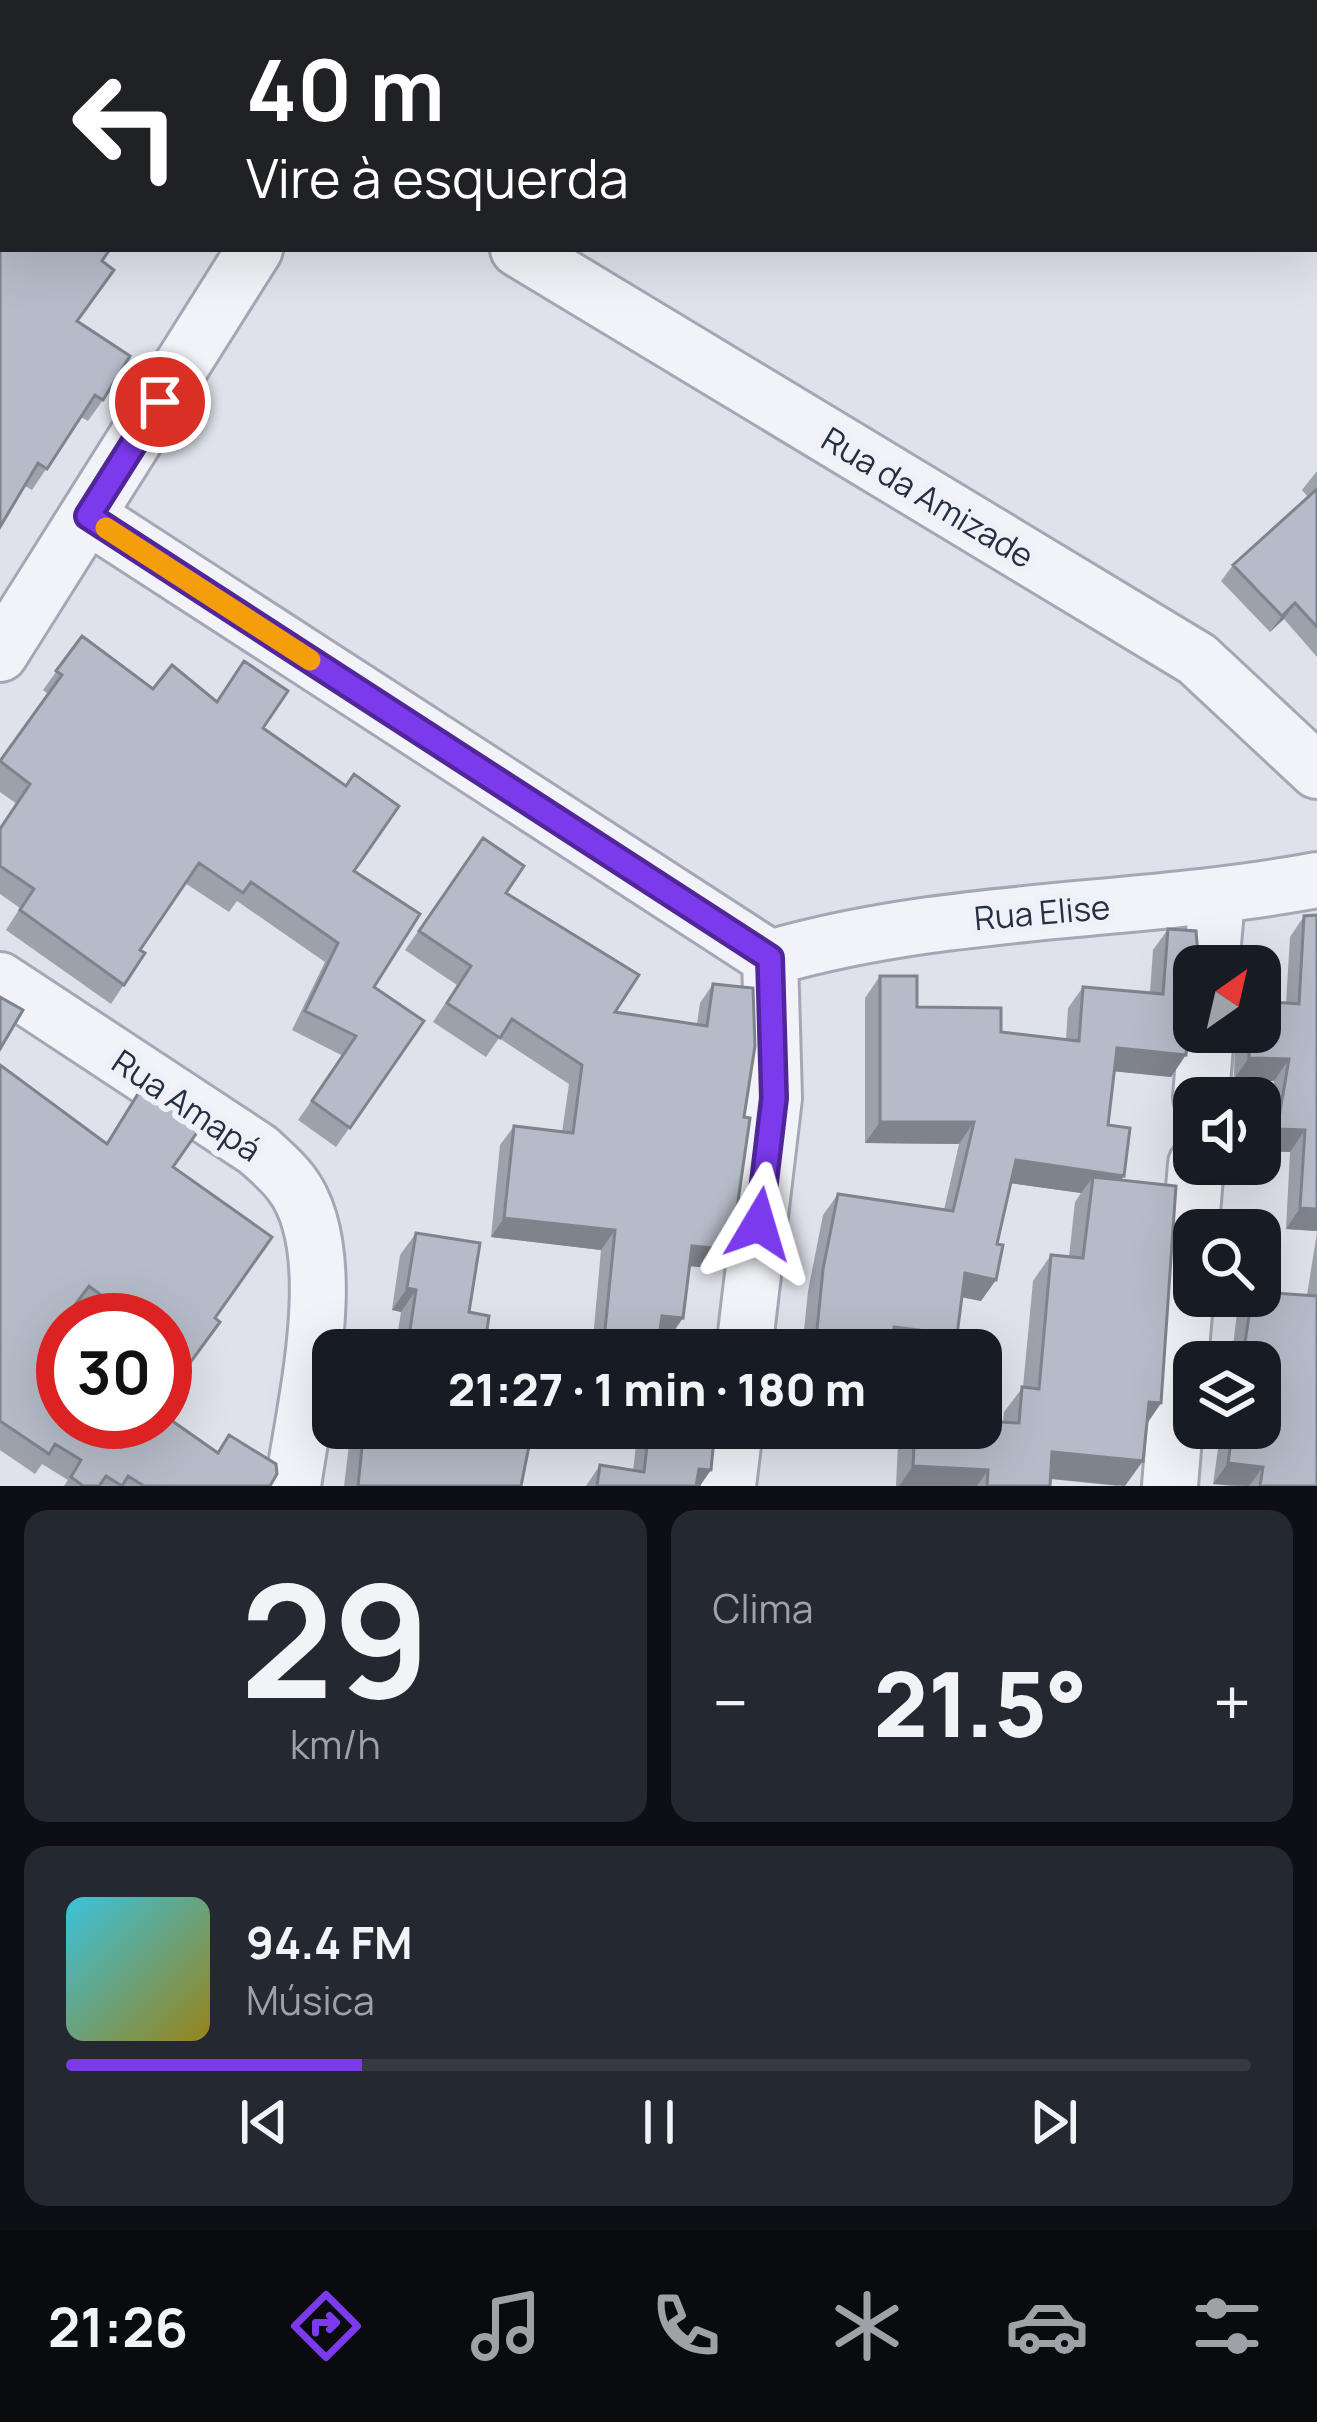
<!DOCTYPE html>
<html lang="pt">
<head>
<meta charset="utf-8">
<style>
  :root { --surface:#171b24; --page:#242831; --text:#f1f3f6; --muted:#9ea1a6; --line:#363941; --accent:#7c3aed }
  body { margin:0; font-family:Manrope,sans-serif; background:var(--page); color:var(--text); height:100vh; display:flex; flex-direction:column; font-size:45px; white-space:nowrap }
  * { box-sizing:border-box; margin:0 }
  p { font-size:39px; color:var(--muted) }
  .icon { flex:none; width:66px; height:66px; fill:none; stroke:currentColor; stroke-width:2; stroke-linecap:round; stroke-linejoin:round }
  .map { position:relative; height:1486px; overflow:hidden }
  .details { display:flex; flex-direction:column; gap:24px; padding:24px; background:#0d0f14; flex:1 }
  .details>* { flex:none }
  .banner { position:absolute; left:0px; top:0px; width:1317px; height:252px; box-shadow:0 12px 48px #0002; background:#202124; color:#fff; overflow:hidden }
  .needle { width:78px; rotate:34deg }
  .buttons { position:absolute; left:1173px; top:945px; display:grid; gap:24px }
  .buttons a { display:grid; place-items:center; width:108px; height:108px; border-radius:24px; background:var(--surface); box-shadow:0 12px 48px #0002; font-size:60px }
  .speed { position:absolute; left:36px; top:1293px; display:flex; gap:24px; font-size:60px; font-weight:700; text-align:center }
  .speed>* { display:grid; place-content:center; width:156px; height:156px; border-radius:50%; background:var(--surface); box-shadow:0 12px 48px #0002; line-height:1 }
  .speed .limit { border:18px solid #d22; background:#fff; color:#111 }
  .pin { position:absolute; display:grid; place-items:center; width:102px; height:102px; color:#fff; margin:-51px; border:6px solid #fff; border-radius:50%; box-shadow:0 3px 12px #0007 }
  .me { position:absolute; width:132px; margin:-66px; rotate:7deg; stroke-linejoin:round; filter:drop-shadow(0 0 9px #0008) }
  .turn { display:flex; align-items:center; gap:42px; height:252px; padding:0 48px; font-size:54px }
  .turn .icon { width:156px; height:156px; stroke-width:2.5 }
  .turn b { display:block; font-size:84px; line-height:102px }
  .big { font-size:90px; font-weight:800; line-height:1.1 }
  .details .tile { flex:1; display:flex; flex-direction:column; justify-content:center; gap:18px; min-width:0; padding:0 42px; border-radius:24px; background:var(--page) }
  .details .dial { align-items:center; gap:0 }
  .dial b { font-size:156px; line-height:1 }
  .song { display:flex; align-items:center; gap:36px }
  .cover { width:144px; height:144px; border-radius:18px; background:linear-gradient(135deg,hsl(190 70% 55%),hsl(50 70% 35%)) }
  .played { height:12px; border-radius:6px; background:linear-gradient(90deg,var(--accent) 25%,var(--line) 25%) }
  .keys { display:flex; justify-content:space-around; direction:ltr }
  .heat { display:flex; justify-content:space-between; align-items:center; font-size:66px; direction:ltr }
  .details .tiles { flex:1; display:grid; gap:24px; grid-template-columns:1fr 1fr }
  .tile:last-child { grid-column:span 2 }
  .trip { position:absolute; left:312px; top:1329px; width:690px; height:120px; border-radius:24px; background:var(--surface); box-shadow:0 12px 48px #0002; font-weight:800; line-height:120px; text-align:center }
  .tab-bar { display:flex; height:192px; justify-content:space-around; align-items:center; background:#090b0e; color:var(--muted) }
  .tab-bar .icon { width:84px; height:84px }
  .tab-bar .current { color:var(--accent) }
  .tab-bar b { font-size:54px; color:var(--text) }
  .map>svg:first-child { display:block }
</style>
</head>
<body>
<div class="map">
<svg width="1317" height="1486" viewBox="0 0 1317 1486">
  <rect width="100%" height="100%" fill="#dfe2ea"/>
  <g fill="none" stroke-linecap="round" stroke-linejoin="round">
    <g stroke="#a4a8b5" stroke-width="60">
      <path id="street" d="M197,0L202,3
        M1224,0L1227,3
        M279,3L282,0
        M1314,85L1317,88
        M518,249L1197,659L1317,771
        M88,516L770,958
        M0,654L255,249
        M770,958C949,906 1135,914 1317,880
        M1211,966L1217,899
        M0,980L258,1150C269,1160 282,1171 291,1183C344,1252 304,1405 293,1486
        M1201,1098L1206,1032
        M744,1350L774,1098L770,958
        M728,1486L735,1428
        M1170,1486L1196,1164"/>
    </g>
    <use href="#street" stroke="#f2f3f8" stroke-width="54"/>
  </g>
  <path fill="#9ca1ac" d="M926,0H1097L1100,3H929Z
    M0,94L102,261L77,322L103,400L88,421L81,417L32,490L25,486Z
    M1317,471V657L1284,619L1270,632L1221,581L1233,565L1308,497L1302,490Z
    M82,636L153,689L217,701L263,728L354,871L374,987L424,1021L336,1147L298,1120L343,1056L292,1030L325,962L237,901L229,912L185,883L140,950L145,953L111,1004L6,930L20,908L0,894V828L17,804L0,792V761L48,694L43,690Z
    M483,838L506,893L615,1012L697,1024L700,1003L713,984L744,1117L731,1250L718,1269L689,1266L670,1337L659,1336L657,1350H592L601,1250L491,1237L500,1145L514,1126L562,1132L569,1084L499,1038L486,1057L433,1022L457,985L405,950Z
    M1317,915V1231L1286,1229L1290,1152L1262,1151L1274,1081L1234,1079L1235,1032H1260L1286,1003L1290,937L1304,916Z
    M1168,929L1190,1007L1171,1077L1114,1071L1108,1125L1124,1176L1121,1180L1161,1403L1147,1424L1118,1486L1050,1479V1486H896L898,1443L908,1428H981L1003,1422L1004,1412L1023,1387L1033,1281L1051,1255L1069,1257L1075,1202L1081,1193L1011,1183L981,1301L962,1297L957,1335L947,1350H802L808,1291L823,1215L838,1194L944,1210L959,1144L865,1143V998L880,976L917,1007L1001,1032L1066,1039L1068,1008L1083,987L1150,993L1153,950Z
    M0,1065L106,1143L144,1084L173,1167L165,1320H94L75,1306L43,1350L63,1422L217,1452L229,1435L270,1486H64L68,1480L42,1464L35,1474L0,1450Z
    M1317,1232V1486H1231L1213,1484L1221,1428H1260V1362H1231L1237,1313L1249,1296L1307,1295Z
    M416,1233L469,1312L484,1350H395L401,1312L392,1310L400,1255Z
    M351,1428H538L529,1444L521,1486H344Z
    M638,1428H715L700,1486H586L600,1465L633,1471Z"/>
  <path fill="#7f838c" d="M1295,603L1284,619L1270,632L1282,616Z
    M1117,1048L1186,1055L1171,1077L1101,1070Z
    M1249,1058L1289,1059L1274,1081L1234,1079Z
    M880,1122H974L959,1144L865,1143Z
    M1277,1129L1305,1130L1290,1152L1262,1151Z
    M1016,1160L1124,1176L1108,1197L1093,1177L1081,1193L1001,1182Z
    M1300,1208L1317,1209V1231L1286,1229Z
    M504,1218L615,1230L601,1250L491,1237Z
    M692,1246L731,1250L718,1269L679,1265Z
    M965,1273L996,1280L981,1301L950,1295Z
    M407,1288L416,1290L401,1312L392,1310Z
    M662,1316L683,1318L670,1337L649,1335Z
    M894,1327L957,1335L947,1350H892Z
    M1149,1402L1161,1403L1143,1429Z
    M1052,1452L1143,1461L1125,1486L1034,1477Z
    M1228,1463L1263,1467L1249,1486L1213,1484Z
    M913,1466L988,1470L977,1486H899Z
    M699,1469L711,1470L700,1486H686Z"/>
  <path fill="#b5bbc8" stroke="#7f838c" stroke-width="3" d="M0,0H69L67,3H3V89L0,93Z
    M961,0H1097L1100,3H965Z
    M1139,0H1211L1214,3H1136Z
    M0,94L3,96V249H110L102,261L114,270L77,321L130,356L103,400L95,395L47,469L38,463L0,527Z
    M1317,489V627L1295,603L1282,616L1233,565Z
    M82,636L153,689L172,665L217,702L244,661L288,691L263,728L346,786L354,774L399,806L354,871L420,914L374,987L424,1021L350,1128L312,1101L356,1036L305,1011L338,943L251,882L243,893L199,863L140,950L145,953L124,985L20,910L34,889L0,866V829L30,784L0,761L62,675L56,671Z
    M483,838L524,866L506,893L639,975L615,1012L707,1026L713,984L753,988L755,1046L744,1117L750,1118L731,1250L692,1246L683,1318L662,1316L657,1350H603L615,1230L504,1218L514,1126L573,1133L582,1065L512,1019L500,1038L447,1003L471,966L419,931Z
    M1317,915V1209L1300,1208L1305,1130L1277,1129L1289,1059L1249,1058V1032H1260V1001L1299,1004L1304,916Z
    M1168,929L1196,931L1199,966H1194V1000L1190,1007L1186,1055L1117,1048L1108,1125L1130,1128L1124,1176L1016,1160L997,1244L1003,1245L996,1280L965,1273L957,1335L894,1327L892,1350H815L823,1269L838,1194L953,1211L974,1122H880V976H917V1007L1001,1008V1032L1079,1041L1083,987L1163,994Z
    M0,997L23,1010L0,1049Z
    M0,1065L107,1144L144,1084L203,1124L173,1167L272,1237L215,1318L220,1322L165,1397V1320H134L89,1286L42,1349L63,1364V1422H165V1416L218,1453L229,1435L276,1464L277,1474L270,1486H144L128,1476L122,1486L106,1476L99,1486H83L71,1477L81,1460L55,1444L49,1454L0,1421Z
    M1093,1177L1176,1186L1161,1403L1149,1402L1143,1461L1052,1452L1050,1486H987L988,1470L913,1466L915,1428H981V1421L1019,1423L1022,1387L1039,1389L1051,1255L1083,1258Z
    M416,1233L480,1243L469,1312L489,1316L484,1350H407L416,1290L407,1288Z
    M1260,1292L1317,1296V1486H1260L1263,1467L1228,1463L1233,1428H1260V1362H1242L1252,1296H1260Z
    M364,1428H538V1432L532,1431L521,1486H358Z
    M649,1428H715L711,1470L699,1469L696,1486H597L600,1465L644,1472Z"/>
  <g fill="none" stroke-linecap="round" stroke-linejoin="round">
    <g stroke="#51269a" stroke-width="30">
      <path id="route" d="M160,402L88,516L770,958L774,1098L759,1224"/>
    </g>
    <use href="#route" stroke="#7c3aed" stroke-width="21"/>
    <path stroke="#f59e0b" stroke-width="21" d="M106,528L310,660"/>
  </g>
  <g text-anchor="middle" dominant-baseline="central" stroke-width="12" stroke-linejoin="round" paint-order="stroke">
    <g font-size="33" fill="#262e43" stroke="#eef1f7">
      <text transform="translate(928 497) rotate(31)">Rua da Amizade</text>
      <text transform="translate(1042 912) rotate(-5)">Rua Elise</text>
      <text transform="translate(187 1105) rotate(34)">Rua Amapá</text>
    </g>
  </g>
</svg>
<div class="buttons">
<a><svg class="needle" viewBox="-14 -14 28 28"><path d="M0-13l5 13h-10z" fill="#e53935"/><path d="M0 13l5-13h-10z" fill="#9ea1a6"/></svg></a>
<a><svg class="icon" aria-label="sound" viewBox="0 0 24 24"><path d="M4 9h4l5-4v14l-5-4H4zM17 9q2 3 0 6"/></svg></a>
<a><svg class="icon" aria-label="search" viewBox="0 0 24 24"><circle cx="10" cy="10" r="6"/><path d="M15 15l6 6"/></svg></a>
<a><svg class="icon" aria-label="layers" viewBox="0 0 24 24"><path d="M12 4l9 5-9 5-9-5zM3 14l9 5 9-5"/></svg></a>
</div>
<div class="speed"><div class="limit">30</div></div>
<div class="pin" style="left:160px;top:402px;background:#d93025"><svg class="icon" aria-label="arrive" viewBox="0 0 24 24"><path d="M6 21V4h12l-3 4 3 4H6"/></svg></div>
<svg class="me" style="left:759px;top:1224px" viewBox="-20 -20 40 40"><path d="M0-17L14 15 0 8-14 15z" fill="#7c3aed" stroke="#fff" stroke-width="4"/></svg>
<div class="trip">21:27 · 1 min · 180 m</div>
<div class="banner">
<div class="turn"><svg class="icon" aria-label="left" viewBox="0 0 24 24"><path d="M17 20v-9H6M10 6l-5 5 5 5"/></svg><div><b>40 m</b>Vire à esquerda</div></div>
</div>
</div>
<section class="details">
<div class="tiles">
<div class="tile dial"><b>29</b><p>km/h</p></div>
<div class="tile"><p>Clima</p>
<div class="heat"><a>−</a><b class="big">21.5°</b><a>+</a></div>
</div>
<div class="tile">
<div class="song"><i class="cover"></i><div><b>94.4 FM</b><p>Música</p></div></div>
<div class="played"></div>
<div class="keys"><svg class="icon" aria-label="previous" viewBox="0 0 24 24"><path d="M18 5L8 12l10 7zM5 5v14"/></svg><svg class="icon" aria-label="pause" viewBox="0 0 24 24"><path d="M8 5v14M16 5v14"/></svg><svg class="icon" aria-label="next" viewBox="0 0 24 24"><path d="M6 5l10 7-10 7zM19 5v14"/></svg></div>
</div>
</div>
</section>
<nav class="tab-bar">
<b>21:26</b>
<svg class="icon current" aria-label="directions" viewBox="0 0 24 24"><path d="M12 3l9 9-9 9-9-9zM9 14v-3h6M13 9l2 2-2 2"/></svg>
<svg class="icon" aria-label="music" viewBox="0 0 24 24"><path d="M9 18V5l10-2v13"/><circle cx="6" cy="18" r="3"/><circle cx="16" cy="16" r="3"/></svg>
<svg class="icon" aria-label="phone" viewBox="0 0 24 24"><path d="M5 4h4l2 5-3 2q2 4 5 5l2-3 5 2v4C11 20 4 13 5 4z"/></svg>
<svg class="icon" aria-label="climate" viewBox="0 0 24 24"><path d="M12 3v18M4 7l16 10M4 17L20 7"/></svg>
<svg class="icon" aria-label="car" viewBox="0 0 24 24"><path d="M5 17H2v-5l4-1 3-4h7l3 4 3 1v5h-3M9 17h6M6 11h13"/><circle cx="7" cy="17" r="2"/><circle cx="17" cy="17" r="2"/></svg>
<svg class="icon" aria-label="filters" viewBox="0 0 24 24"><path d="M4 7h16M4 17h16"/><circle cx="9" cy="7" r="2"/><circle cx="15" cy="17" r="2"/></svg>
</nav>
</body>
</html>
